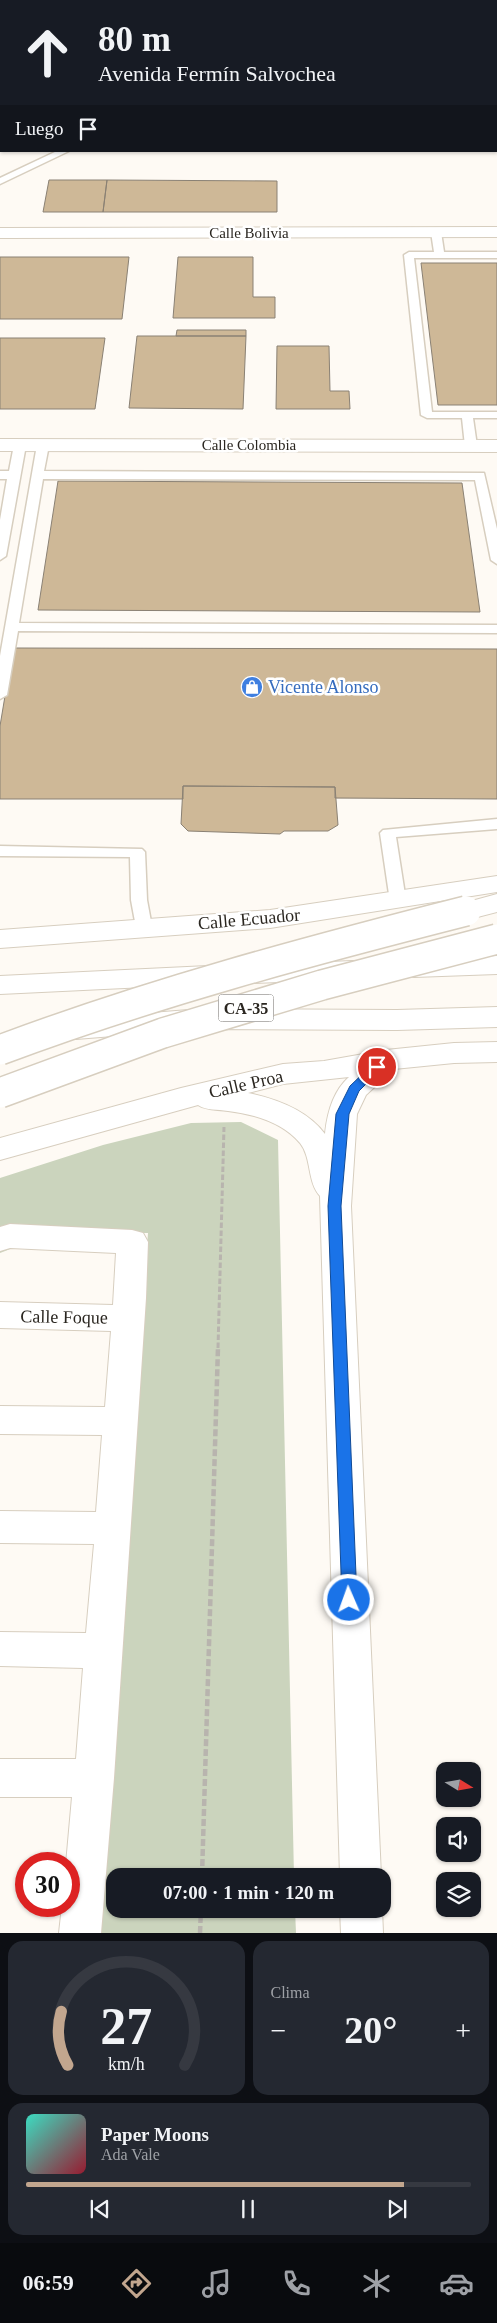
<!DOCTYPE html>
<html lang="es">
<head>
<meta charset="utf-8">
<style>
  :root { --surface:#171b24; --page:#242831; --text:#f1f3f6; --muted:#9ea1a6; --line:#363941; --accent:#c2a68e }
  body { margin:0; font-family:Georgia,serif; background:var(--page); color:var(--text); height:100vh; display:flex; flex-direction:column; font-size:19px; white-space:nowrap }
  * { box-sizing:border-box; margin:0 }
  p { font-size:16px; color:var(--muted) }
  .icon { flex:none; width:28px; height:28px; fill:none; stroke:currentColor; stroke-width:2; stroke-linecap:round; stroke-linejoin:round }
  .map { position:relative; height:1933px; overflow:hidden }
  .panel { display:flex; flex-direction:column; gap:8px; padding:8px; background:#0d0f14; flex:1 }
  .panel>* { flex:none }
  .hud { position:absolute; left:0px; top:0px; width:498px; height:152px; box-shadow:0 1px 4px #0004; background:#171b24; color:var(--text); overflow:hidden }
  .needle { width:32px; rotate:101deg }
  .buttons { position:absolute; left:436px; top:1762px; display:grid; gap:10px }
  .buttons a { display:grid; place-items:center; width:45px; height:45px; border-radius:10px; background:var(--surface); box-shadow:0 1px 4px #0004; font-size:25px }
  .speed { position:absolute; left:15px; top:1852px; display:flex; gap:10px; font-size:25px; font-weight:700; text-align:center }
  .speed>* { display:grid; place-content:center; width:65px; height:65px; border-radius:50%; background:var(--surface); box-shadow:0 1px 4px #0004; line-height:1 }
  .speed .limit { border:8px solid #d22; background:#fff; color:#111 }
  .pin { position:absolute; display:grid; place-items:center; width:42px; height:42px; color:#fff; margin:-21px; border:2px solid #fff; border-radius:50%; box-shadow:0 1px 5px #0007 }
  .me { position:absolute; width:55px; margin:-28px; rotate:358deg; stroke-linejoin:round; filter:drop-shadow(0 0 4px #0008) }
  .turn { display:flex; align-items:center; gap:18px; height:105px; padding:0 15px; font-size:22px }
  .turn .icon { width:65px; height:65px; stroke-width:2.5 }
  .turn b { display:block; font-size:35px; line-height:42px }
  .then { display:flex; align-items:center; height:48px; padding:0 15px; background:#0003; gap:10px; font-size:19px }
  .big { font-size:38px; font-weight:700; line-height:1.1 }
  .panel .widget { flex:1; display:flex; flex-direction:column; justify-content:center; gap:8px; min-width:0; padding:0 18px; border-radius:15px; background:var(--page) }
  .panel .dial { align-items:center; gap:0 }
  .dial svg { height:130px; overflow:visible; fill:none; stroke:var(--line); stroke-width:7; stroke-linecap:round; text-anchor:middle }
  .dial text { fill:var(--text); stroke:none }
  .song { display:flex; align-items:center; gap:15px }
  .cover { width:60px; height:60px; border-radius:8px; background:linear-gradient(135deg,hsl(170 70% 55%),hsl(350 70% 35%)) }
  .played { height:5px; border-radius:2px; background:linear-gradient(90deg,var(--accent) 85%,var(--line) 85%) }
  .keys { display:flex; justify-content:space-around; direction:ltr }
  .heat { display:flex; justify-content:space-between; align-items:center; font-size:28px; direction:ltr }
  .panel .tiles { flex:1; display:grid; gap:8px; grid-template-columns:1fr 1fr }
  .widget:last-child { grid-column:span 2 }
  .trip { position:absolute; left:106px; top:1868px; width:285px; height:50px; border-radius:15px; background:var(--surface); box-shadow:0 1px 4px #0004; font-weight:700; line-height:50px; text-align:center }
  .dock { display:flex; height:80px; justify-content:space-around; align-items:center; background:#090b0e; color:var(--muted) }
  .dock .icon { width:35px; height:35px }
  .dock .on { color:var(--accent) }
  .dock b { font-size:22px; color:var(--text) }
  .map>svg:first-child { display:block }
</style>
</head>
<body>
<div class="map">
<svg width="497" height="1933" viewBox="0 0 497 1933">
  <rect width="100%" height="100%" fill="#fefaf4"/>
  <path fill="#cbd4bd" d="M241,1122L278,1140L294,1876H115V1909H295L296,1933H96L148,1233L54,1232L0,1253V1178L103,1145L191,1123Z"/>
  <path fill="#ceb897" stroke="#8a8174" d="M209,0H288V1H209Z
    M359,0H430V1H359Z
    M49,180H107L103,212H43Z
    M107,180L277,181V212H103Z
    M0,257H129L122,319H0Z
    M178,257H253V297H275V318H173Z
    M421,263H497V405H438Z
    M177,330H246V336H176Z
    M137,336H246L243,409L129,408Z
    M0,338H105L95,409H0Z
    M277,346H329L330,391H349L350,409H276Z
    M58,481L462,483L480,612L38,610Z
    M13,648L497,649V799L335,798V787L183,786V799H0V726Z
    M183,786L335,787L338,825L328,831H284L280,834L188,831L181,824Z"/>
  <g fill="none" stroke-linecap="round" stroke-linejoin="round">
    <g stroke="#d7cebf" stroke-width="3">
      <path id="lane" d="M0,18H1V22H0Z
        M57,151H69L0,184V178Z
        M436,229L441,232L444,252H497V258H414L432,412H497V418H473L477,446L471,449L465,446L462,418H427L421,415L404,255L409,252H434L431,232Z
        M20,442L26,445L6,556L0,560V520L7,479H0V471H9L14,445Z
        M43,442L49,445L44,471L484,473L497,529V564L491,560L475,480L43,479L19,623L497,625V633L18,631L7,695L0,699V656L37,445Z
        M497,819V829L396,837L406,901L404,905H392L390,901L380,833L383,830Z
        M0,846L142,849L145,852L147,900L152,927L150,931H138L136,927L131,900L130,857L0,856Z"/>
    </g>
    <g stroke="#d7cebf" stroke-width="2">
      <path id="street" d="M331,0H343V1H331Z
        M497,227V237L0,238V228Z
        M0,439L497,440V452L0,451Z
        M497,876V892L270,928L0,948V930L270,910Z
        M497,1042V1062L454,1063L394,1069L366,1095L357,1114L351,1206L381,1876H340L320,1196C307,1182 312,1158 300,1143C282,1122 253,1114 228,1111C217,1109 207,1111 198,1105L0,1160V1138L181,1088L283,1064L324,1061L386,1050L454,1043ZM349,1077C333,1091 327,1114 325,1134C307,1110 277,1099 248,1093L283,1084Z
        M10,1224L132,1230L143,1233L148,1242L146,1298L114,1778L101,1933H59L62,1906H69V1864H66L72,1797H0V1759H76L83,1668L0,1666V1632L86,1633L94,1544L0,1543V1511L96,1512L102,1435L0,1434V1406L105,1407L111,1331L0,1328V1302L113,1305L116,1253L10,1248L0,1251V1227Z
        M340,1909H382L383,1933H341Z"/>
    </g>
    <g stroke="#d7cebf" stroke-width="2">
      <path id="secondary" d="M497,956V974L414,977L404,975L400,968L404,961L414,959Z
        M353,961L363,963L367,970L363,977L353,979L254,983L244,981L240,974L244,967L254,965Z
        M208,966L218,968L222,975L218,982L208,984L0,994V976Z
        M497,1007V1027L397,1030L201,1029L76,1039L66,1036L62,1029L66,1022L76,1019L201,1009L397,1010Z"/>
    </g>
    <g stroke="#d7cebf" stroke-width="2">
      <path id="highway" d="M497,894V912L466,920L457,917L453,911L457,905Z"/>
    </g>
    <path stroke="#b8b4ae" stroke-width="3" stroke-dasharray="5.5 2.5" stroke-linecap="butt" d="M218,1348L224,1127"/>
    <path stroke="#b8b4ae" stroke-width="4.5" stroke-dasharray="7 3" stroke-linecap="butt" d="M202,1876L218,1347
      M200,1933L201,1909"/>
    <use href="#lane" fill="#fff" fill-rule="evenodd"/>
    <use href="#street" fill="#fff" fill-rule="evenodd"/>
    <use href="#secondary" fill="#fff" fill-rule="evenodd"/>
    <use href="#highway" fill="#fff" fill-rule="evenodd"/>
    <g stroke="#d7cebf" stroke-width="32" stroke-linecap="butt">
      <path id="highway-bridge" d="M0,1050C152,993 309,951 466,911
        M0,1093L163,1033L322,985L497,939"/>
    </g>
    <use href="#highway-bridge" stroke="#fff" stroke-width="29"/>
  </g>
  <path fill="#1a73e8" stroke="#114b97" d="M377,1063L383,1067L359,1091L349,1114L341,1206L357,1600L355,1605L349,1607L344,1605L342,1600L328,1206L336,1114L350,1086L373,1064Z"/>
  <defs>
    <g id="shop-disc" transform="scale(1.125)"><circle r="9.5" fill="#3f7fe0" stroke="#fff"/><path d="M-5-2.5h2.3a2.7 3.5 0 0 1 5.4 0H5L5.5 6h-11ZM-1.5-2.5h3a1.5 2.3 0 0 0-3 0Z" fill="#fff"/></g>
  </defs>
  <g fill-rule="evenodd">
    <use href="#shop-disc" x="252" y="687"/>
  </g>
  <g text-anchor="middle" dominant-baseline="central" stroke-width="5" stroke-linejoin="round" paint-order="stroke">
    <g font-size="15" fill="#2a2620" stroke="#fff">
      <text x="249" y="233">Calle Bolivia</text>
      <text x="249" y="445">Calle Colombia</text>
    </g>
    <rect fill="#fff" stroke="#6a6763" stroke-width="1" x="218.5" y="994.5" width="55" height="27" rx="4"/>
    <g font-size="16" font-weight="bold" fill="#2a2620">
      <text x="246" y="1008">CA-35</text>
    </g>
    <g font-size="18" fill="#366cbe" stroke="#fff" text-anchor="start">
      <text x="268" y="687">Vicente Alonso</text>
    </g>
    <g font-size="18" fill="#2a2620" stroke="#fff">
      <text transform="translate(249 919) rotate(-5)">Calle Ecuador</text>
      <text transform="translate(246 1084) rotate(-13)">Calle Proa</text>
      <text transform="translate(64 1317) rotate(1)">Calle Foque</text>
    </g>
  </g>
</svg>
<div class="buttons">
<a><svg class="needle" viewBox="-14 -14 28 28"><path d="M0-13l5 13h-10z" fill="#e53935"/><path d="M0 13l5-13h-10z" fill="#9ea1a6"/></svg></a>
<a><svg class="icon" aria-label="sound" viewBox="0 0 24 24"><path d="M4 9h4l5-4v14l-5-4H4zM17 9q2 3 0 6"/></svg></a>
<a><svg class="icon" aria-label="layers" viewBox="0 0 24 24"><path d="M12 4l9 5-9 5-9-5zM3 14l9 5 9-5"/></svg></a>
</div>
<div class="speed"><div class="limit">30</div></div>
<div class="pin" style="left:377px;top:1067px;background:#d93025"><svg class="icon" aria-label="arrive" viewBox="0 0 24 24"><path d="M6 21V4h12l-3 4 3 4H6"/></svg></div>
<svg class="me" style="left:349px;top:1600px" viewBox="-20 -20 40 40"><circle r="17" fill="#1a73e8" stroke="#fff" stroke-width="3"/><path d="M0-11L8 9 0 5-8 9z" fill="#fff"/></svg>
<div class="trip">07:00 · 1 min · 120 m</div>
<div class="hud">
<div class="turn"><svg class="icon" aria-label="ahead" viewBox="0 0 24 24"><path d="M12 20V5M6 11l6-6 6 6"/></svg><div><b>80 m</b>Avenida Fermín Salvochea</div></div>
<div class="then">Luego<svg class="icon" aria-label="arrive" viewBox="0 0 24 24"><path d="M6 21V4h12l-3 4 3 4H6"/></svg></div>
</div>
</div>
<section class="panel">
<div class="tiles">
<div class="widget dial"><svg viewBox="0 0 100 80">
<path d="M14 69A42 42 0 1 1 86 69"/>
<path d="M14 69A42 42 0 0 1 10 36" stroke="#c2a68e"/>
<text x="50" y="56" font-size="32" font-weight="700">27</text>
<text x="50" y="72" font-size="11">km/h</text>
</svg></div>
<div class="widget"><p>Clima</p>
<div class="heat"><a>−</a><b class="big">20°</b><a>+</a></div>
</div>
<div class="widget">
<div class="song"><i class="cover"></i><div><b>Paper Moons</b><p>Ada Vale</p></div></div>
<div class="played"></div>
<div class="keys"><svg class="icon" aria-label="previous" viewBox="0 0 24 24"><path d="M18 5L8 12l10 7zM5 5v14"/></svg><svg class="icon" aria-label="pause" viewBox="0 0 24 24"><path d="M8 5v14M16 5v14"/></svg><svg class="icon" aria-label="next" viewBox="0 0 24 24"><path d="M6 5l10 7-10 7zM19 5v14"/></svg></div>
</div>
</div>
</section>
<nav class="dock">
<b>06:59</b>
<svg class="icon on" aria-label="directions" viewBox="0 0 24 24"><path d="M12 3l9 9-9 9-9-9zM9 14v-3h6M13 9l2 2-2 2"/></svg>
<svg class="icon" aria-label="music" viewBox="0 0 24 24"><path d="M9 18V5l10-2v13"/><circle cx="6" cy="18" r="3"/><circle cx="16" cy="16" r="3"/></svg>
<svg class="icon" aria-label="phone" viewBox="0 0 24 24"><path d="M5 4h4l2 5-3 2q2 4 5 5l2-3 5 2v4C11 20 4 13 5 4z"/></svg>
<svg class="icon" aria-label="climate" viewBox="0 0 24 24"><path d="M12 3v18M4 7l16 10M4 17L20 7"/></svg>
<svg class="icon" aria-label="car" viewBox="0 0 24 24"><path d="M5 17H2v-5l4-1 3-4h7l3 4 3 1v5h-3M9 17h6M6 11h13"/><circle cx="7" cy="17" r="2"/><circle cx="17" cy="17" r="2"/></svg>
</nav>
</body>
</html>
